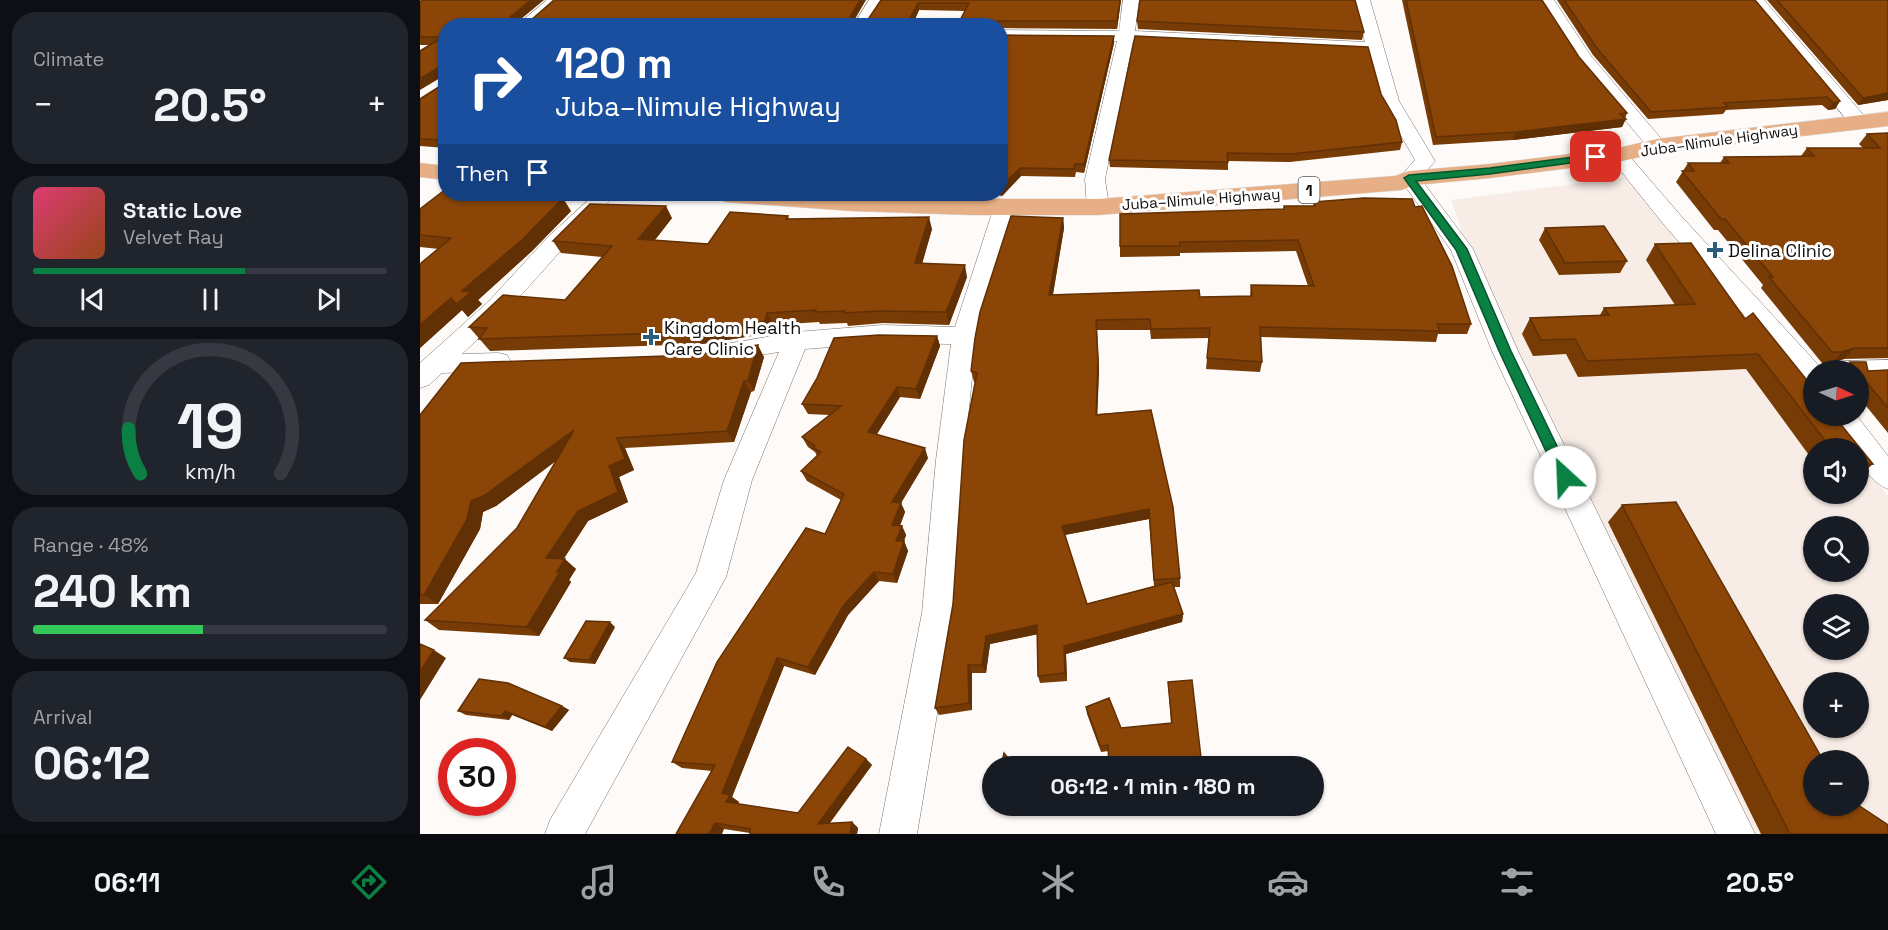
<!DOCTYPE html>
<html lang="en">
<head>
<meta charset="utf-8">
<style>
  :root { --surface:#171b24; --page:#20242c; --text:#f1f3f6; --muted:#9ea1a6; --line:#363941; --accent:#0b8043 }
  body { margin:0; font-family:"Space Grotesk",sans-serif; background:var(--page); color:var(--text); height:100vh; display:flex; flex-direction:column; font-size:22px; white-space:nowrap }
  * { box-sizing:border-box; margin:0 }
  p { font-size:20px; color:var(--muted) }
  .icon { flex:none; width:33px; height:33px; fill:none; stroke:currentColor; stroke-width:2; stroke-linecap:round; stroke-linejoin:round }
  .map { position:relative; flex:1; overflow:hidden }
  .panel { display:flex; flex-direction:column; gap:12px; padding:12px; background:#0d0f14; width:420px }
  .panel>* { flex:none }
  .top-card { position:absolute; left:18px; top:18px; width:570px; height:183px; border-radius:24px; box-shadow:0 2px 4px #0004; background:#1a4fa0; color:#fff; overflow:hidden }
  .needle { width:39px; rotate:94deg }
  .controls { position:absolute; left:1383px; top:360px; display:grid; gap:12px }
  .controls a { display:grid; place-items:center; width:66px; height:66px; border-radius:50%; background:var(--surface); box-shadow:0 2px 4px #0004; font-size:30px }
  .speed { position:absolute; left:18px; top:738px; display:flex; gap:12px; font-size:30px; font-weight:700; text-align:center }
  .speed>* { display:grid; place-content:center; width:78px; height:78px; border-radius:50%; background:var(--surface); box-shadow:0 2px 4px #0004; line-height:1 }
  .speed .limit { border:9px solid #d22; background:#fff; color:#111 }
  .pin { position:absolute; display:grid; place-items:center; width:51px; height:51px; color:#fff; margin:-26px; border-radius:12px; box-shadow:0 3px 9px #0006 }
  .me { position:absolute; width:66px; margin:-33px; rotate:335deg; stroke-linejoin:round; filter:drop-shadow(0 0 4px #0008) }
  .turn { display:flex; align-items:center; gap:21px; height:126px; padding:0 18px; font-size:27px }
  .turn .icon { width:78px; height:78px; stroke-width:2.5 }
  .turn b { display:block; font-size:42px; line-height:51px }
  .then { display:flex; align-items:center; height:57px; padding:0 18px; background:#0003; gap:12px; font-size:22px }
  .big { font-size:45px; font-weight:600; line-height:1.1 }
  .panel .widget { flex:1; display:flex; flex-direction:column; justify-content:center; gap:9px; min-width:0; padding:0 21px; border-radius:24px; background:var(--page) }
  .panel .dial { align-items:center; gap:0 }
  .dial svg { height:156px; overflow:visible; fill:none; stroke:var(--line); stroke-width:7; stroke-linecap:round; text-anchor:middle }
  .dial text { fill:var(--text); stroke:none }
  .song { display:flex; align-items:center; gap:18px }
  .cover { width:72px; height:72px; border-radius:9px; background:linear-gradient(135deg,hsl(340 70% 55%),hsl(20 70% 35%)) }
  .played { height:6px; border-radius:3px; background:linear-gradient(90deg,var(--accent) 60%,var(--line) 60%) }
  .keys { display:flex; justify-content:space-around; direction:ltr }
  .heat { display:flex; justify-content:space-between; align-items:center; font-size:33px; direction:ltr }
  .charge { height:9px; border-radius:4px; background:linear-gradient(90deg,#34c759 48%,var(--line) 0) }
  .trip { position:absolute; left:562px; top:756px; width:342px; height:60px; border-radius:30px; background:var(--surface); box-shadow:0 2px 4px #0004; font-weight:600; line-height:60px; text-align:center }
  .tab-bar { display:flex; height:96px; justify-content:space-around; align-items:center; background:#090b0e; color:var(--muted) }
  .tab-bar .icon { width:42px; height:42px }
  .tab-bar .selected { color:var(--accent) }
  .tab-bar b { font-size:27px; color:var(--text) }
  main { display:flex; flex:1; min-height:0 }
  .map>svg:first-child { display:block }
</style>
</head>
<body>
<main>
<section class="panel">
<div class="widget"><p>Climate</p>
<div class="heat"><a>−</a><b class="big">20.5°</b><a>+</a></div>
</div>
<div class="widget">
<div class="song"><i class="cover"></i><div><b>Static Love</b><p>Velvet Ray</p></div></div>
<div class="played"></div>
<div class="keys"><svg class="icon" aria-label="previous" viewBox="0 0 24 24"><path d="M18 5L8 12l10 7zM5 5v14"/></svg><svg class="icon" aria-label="pause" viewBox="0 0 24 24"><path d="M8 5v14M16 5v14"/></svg><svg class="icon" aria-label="next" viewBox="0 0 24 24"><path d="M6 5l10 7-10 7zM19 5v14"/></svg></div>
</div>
<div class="widget dial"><svg viewBox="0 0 100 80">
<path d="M14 69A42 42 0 1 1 86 69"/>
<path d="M14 69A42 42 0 0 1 8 46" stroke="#0b8043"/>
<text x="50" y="56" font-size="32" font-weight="700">19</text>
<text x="50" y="72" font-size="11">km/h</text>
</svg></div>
<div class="widget"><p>Range · 48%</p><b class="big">240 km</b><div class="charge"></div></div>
<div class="widget"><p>Arrival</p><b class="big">06:12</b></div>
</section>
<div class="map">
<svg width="1468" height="834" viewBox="0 0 1468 834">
  <rect width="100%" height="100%" fill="#fefaf7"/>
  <path fill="#f8ede6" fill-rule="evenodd" d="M1207,177L1377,375L1394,416V494H1438L1439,456L1468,496V834H1332L1154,482L1046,244L1031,200ZM1394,526H1438V572H1394ZM1394,604H1438V650H1394ZM1394,682H1438V728H1394ZM1394,760H1438V806H1394Z"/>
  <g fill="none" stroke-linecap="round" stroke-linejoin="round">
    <g stroke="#7b716b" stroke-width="1">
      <path id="street" d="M127,0H144L114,26H96Z
        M449,0H465L449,26H433Z
        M703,0H719L715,31L945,42L934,0H950L979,101L1015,161L1000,178L1053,249L1098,351L1335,834H1296L1072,351L1031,250L979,178L995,160L961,101L948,52L713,41L685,179L689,207L685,211L678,213L671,211L667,207L665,179L697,41L580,40V30L699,31Z
        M1118,0H1134L1171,56L1244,142L1247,146L1244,150H1230L1158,63Z
        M1328,0H1344L1446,118L1448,122L1446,126H1432Z
        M1198,149L1205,151L1261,216L1403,370H1394V386L1385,384L1245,226L1188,155L1191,151Z
        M175,194H196L145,246L85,313L42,354L78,353L87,355L91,362L87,369L78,371L22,373L9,385L0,388V363L69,301L129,236Z
        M585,201L592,203L596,207L556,336L544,460L534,613L497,834H459L502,613L516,460L531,344L463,343L385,349L332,480L306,577L165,834H125L130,820L276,573L304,480L359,352L302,361L293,358L289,352L293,346L376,332L463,325L535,327L574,207L578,203Z
        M1468,360V378L1438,379V370H1411L1415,363L1424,361Z
        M1409,416H1437L1468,456V489C1453,483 1438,465 1438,448H1431Z"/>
    </g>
    <g stroke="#d9d8d8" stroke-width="1">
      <path id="primary" d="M1468,112V126L1237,153L1198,162L1070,178L995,185L981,190L678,215H552L432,211L306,202L297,199L293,194H407L552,199H678L975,176L989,171L1070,164L1198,148L1237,139Z
        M0,163L26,166V180L0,177Z"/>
    </g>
    <use href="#street" fill="#fff" fill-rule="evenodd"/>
    <use href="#primary" fill="#e7af85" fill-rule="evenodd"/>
  </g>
  <path fill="#773b06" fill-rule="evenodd" d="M461,0H701L697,29L580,28V26H537L545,11L499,10L492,26H26V148L0,146V99L22,85V77L10,45H0V2L100,20L435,19L447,21Z
    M982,0H1122L1159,57L1207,113L1202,127L1093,140L1013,145Z
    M1137,0H1335L1420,101L1415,109L1408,110L1402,105L1306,110L1303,114L1228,119L1173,55Z
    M1347,0H1468V100L1438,105Z
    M717,21L944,32L942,40L718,29Z
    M580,35L694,36V43L664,173L656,172L655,177L601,176L582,196L573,194H580Z
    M961,94L982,142L980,150L870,162L808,161V170L690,167L689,160Z
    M1468,133V358L1424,359L1412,363H1402L1341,288L1343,285L1298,230H1294L1256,182L1268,163H1300L1304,157L1381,156L1387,148H1443L1439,144L1447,134Z
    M105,198L151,211L112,251L58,300L62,304L48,317L42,310L0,348V264L19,249L0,247V209Z
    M894,202L995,207L1051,324L1047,334H1018L1016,342L841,337L842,362L840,372L786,369L789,338L731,339L730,330H677L679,370L677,414L731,410L760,578V587H754L763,614L762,622L646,654L647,681L620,683L618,676L617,634L570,644L566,673H552V710L519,715L515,708L533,604L555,382H554L551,371L643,218L644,228L633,295L780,297L830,296L831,285L888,286L876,251L760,253V256L700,257V246L864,209V206H893ZM729,519L734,586L667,604L645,535Z
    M368,216L369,219L512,229L502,263L547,277L529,325L463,323L428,326L427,323L400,324L399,322L353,325L351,333L282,344L70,351L49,327L145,300L182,257L141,253L133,241L252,218L235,240L288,244Z
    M1125,228L1207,261L1200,273L1139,275L1119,240Z
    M1235,244L1325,319L1453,464L1438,477V448H1394V462L1326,369L1158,377L1146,354L1113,356L1102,334L1110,318L1180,315L1184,308L1255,305L1226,260Z
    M517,336L520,346L500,399L480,397L457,434L508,458L481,503L485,512L480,525L482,526L486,535L484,541L488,551L477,583L459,581L428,615L395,675L364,666L312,797L319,802L318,804L378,813L446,759L452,765L410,823L432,822L438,828L437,834H330V833L304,829L256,834L292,771L262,768L252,762L405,534L421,500L387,481L381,471L397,456L395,452L388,447L382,437L410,415L388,414L382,404Z
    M344,357L334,391L331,392L314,442L205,448L214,470L199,477L208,502L168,521L143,559L156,569L149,580L151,582L119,636L19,630L5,620L97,528L136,461L76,506L63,512L60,529L18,604H0V415Z
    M1430,362L1448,371L1468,370V433L1438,396V370H1421Z
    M1202,505L1394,806L1468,834H1341L1188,522Z
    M195,627L175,664L150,662L144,658Z
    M748,682L782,766L689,751L681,752L667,714L666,707L701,728L751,724Z
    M142,706L149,710L132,731L92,715L89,720L46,715L38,711Z"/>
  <path fill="#613005" d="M111,0H124L95,24L90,20V17Z
    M440,0H446L431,26L429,19Z
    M700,0H701L697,29V21Z
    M498,3L499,10L492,26H486Z
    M694,36V43L664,173V164Z
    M19,67L25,75L0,90V79Z
    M1468,93V100L1438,105L1443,98Z
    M1420,101L1415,109L1408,110L1413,103Z
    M1206,119L1202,127L1093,140L1096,132Z
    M600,168L601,176L582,196L580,188Z
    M98,194H102L109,204L92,198Z
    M143,198L151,211L112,251L58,300L62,304L48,317L37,304L42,291Z
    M246,206L252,218L226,251L218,239Z
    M509,217L512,229L499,275L495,263Z
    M643,218L644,228L631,305L629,295Z
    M545,265L547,277L529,325L526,312Z
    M31,298L42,310L0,348V325Z
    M347,313L353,325L351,333L282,344L274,332Z
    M676,320L679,370L677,425L676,415Z
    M517,336L520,346L500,399L496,389Z
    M338,345L344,357L334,391L328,380Z
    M1434,348L1424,359L1412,363L1422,352Z
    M324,381L331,392L314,442L307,431Z
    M477,387L480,397L452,442L448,432Z
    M154,430L163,440L76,506L63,512L60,529L18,604L4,595L51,501Z
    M197,438L205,448L214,470L199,477L208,502L168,521L138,568L126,558L158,511L189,466Z
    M505,448L508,458L481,503L485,512L477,534L472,525V502Z
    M729,509V519L644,535L642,526Z
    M482,526L486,535L481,550L476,541Z
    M484,541L488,551L477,583L473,574Z
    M145,559L156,569L149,580L151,582L119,636L107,627Z
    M454,572L459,581L428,615L395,675L388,667L423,606Z
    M763,614L762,622L646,654L647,681L645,673L644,646Z
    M190,622L195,627L175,664L169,660Z
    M617,625L619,634L570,644L566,673L562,665L566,636Z
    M14,650L26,658L0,700V672Z
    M357,658L364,666L312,797L319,802L315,808L306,802L302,793Z
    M548,665L552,673V710L549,703Z
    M142,706L149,710L132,731L125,727Z
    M85,711L92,715L89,720L82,716Z
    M446,759L452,765L405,829L398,824Z
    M432,822L438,828L437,834H430Z
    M295,823L304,829L302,834H289Z"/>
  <path fill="#8a4507" stroke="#613005" stroke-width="1.5" d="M2,0H111L90,17V20H111L134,0H440L429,19L447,21L461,0H700L697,21H577V26H537L549,3H498L486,26H26V140L0,139V99L22,85V68L19,67L0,79V51L23,37H0V2Z
    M720,0H935L944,32L717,21Z
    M986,0H1122L1159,57L1207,113L1200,114L1206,119L1096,132L1016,137Z
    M1144,0H1335L1420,101L1413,103L1407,97L1304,103L1308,107L1231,112L1176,47Z
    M1357,0H1468V93L1443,98Z
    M580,35L694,36L664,164H655L654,169L600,168L580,188Z
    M715,36L948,47L961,94L976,120L982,142L871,154L807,153L808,162L689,160Z
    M1468,133V348H1434L1422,352H1412L1349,277H1353L1305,219H1301L1262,171H1274L1268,163H1309L1304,157L1394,156L1387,148H1460L1447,134Z
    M26,189V194H98L92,198H143L103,239L42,291L51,292L37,304L31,298L0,325V264L31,238L0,235V209Z
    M944,198L992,199L995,207L1002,206L1032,266L1051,324H1017L1020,331L840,327L842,362L787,358L790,328L731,329L730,319L676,320L678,359L676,415L731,410L753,507L760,578L734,580L729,509L642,526L667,604L752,582L763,614L644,646L645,673L618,676L617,625L566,636L562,665H548L549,703L515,708L533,604L544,440L557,373L551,371L555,338L560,312L591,216L643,218L629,295L779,290L780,297L832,296L831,285L894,286L878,240L760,242V246H700V214L864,209V206H895L894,202Z
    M170,204L246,206L218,239L288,244L310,212L368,216L366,219L509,217L495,263L545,265L526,312L459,311L424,313L425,311L395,312L396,310L347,313L345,321L274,332L59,339L67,328L49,327L83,295L145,300L192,246L133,241Z
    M1184,226L1207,261L1145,263L1125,228Z
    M1271,243L1325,319L1333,313L1394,389V416H1414L1453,464L1438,465V448H1411L1338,354L1167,361L1155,339L1121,340L1110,318L1189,315L1184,308L1275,304L1235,244Z
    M459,335L517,336L496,389L477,387L448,432L505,448L472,502L481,503L472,525L482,526L476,541H484L473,574L454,572L423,606L388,667L357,658L302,793L310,795L306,802L378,813L428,747L446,759L398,824L432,822L430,834H330V829L295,823L289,834H256L295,765L252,762L297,662L386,528L405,534L424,494L381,471L401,452L393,448L395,446L382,437L421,406L382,404L397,378L414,338Z
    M338,345L328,380L324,381L307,431L197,438L205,459L189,466L198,492L158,511L126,558L145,559L137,572H140L107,627L5,620L97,528L154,430L65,495L51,501L47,519L4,595H0V415L41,363L275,355Z
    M1430,362H1446L1448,371L1468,370V408L1438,372V370H1437Z
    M1256,502L1403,760H1394V806L1438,805L1468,825V834H1370L1202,505Z
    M166,621L190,622L169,660L144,658Z
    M0,644L14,650L0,672Z
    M59,679L88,683L142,706L125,727L85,711L82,716L38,711Z
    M772,680L782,766H689L688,745L680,746L666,707L689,698L701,728L752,723L748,682Z
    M584,753L594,766H581Z"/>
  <path fill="#0b8043" stroke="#07532c" stroke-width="1.5" d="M1176,154L1180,155V159L1070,174L996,181L1047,249L1091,351L1152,477L1150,481H1140L1138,477L1079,351L1036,250L984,178L989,175L1070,168Z"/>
  <g fill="#2a5f7b" stroke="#fff" stroke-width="2">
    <path d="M1292 241h6v6h6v6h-6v6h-6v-6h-6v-6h6z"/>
    <path d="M228 328h6v6h6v6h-6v6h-6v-6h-6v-6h6z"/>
  </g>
  <g text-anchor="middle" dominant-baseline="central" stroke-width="6" stroke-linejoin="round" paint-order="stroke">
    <g font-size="15" fill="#120e0c" stroke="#fff">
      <text transform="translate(1299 140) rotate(-8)">Juba–Nimule Highway</text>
      <text transform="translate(781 199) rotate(-4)">Juba–Nimule Highway</text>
    </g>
    <rect fill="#fff" stroke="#595655" stroke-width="1.5" x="878.5" y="177" width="21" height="26" rx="4.5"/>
    <g font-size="16" font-weight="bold" fill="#120e0c">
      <text x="889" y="190">1</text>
    </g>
    <g font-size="18" fill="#120e0c" stroke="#fff" text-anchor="start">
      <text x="1308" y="250">Delina Clinic</text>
      <text x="244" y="327">Kingdom Health<tspan x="244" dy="21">Care Clinic</tspan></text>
    </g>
  </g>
</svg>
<div class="controls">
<a><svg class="needle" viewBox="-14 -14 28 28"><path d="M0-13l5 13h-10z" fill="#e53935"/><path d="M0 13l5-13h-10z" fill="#9ea1a6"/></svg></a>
<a><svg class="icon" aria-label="sound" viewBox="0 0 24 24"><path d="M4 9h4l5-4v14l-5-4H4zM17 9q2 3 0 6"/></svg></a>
<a><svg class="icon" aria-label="search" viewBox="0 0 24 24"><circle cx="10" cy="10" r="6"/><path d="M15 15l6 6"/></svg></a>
<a><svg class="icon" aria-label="layers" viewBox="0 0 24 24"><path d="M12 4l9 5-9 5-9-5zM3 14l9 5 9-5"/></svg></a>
<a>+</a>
<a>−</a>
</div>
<div class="speed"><div class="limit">30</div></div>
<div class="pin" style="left:1176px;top:157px;background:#d93025"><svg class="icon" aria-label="arrive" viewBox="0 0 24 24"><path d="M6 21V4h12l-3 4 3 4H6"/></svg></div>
<svg class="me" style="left:1145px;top:477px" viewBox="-20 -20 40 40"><circle r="19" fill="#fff"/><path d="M0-13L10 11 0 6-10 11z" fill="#0b8043"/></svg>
<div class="trip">06:12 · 1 min · 180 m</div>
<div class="top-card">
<div class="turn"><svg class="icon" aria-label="right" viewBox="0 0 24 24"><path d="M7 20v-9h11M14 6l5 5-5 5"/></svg><div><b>120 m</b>Juba–Nimule Highway</div></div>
<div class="then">Then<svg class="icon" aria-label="arrive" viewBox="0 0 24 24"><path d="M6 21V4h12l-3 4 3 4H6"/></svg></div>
</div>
</div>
</main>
<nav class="tab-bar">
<b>06:11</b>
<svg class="icon selected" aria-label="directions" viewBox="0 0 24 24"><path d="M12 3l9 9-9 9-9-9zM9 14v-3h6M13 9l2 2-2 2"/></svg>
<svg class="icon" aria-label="music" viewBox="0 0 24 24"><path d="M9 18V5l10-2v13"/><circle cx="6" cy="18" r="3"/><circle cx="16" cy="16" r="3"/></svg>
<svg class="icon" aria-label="phone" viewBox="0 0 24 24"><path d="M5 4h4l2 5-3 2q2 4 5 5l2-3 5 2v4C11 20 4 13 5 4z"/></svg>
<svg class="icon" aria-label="climate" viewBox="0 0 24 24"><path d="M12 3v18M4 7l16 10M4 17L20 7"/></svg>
<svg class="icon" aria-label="car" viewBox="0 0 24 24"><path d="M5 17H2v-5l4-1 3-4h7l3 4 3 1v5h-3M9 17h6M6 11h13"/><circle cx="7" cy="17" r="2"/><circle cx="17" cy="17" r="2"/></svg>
<svg class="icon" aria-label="filters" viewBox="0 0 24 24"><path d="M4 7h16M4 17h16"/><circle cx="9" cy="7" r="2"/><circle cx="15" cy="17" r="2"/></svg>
<b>20.5°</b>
</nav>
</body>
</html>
